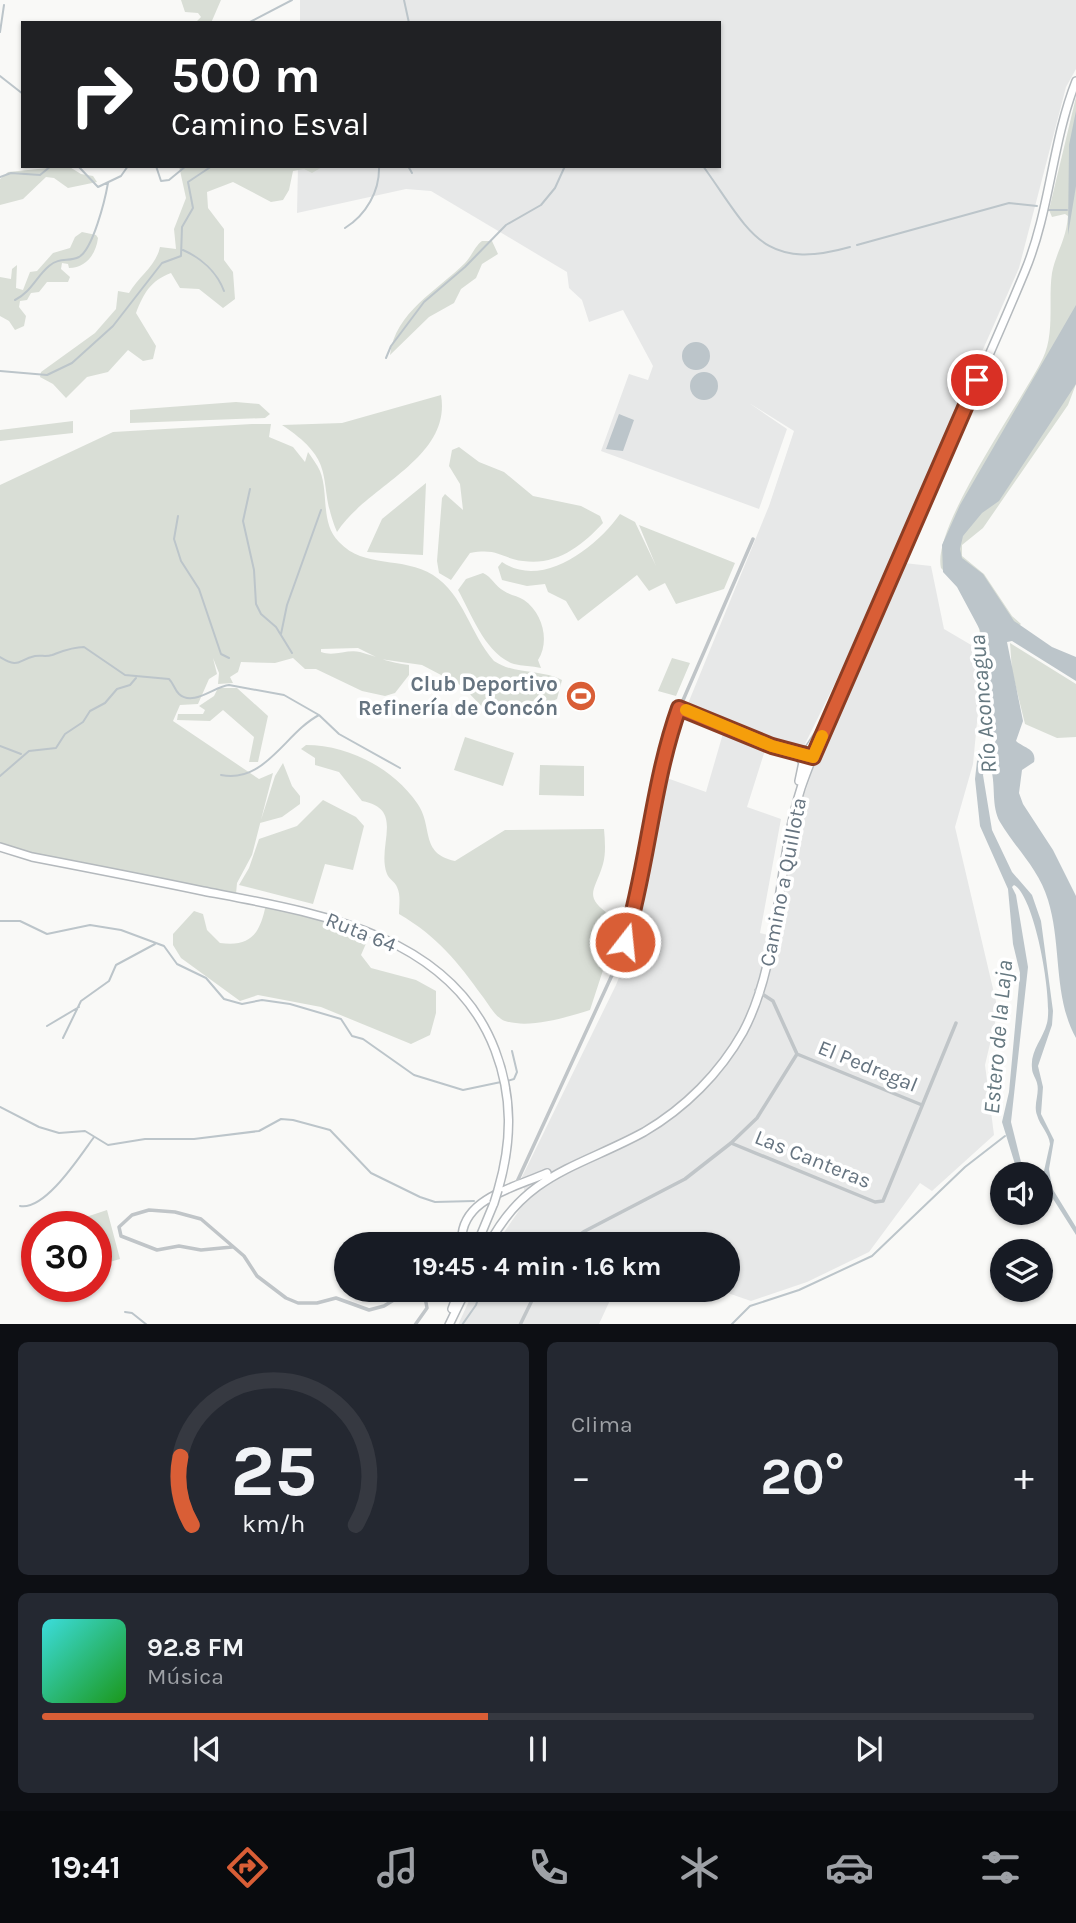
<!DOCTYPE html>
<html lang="es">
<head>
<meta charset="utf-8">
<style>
  :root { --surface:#171b24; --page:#242831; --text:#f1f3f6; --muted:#9ea1a6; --line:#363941; --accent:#d95e36 }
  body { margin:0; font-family:Karla,sans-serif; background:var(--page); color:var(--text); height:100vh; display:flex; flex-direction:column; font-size:26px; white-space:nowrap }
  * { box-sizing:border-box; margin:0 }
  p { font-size:23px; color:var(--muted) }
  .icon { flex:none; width:38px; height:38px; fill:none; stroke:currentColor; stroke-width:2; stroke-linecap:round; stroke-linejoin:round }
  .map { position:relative; height:1324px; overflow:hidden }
  .side { display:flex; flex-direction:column; gap:18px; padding:18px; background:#0d0f14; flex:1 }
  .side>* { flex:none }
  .hud { position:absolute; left:21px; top:21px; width:700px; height:147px; border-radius:0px; box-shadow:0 2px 5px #0004; background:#202124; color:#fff; overflow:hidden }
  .buttons { position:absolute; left:990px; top:1162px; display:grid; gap:14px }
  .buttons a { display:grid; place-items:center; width:63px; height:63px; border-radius:50%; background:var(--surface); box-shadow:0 2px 5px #0004; font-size:35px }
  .speed { position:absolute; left:21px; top:1211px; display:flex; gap:14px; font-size:35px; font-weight:700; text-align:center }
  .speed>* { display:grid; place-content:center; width:91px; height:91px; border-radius:50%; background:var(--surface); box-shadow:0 2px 5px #0004; line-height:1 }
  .speed .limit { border:10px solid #d22; background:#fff; color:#111 }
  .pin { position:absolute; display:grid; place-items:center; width:60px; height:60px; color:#fff; margin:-30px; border:4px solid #fff; border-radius:50%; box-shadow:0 2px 7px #0007 }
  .me { position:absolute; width:77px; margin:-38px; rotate:16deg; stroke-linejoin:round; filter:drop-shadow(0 0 5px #0008) }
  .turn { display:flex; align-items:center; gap:24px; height:147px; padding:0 35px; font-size:32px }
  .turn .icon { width:91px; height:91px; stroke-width:2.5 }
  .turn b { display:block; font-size:49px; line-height:60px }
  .big { font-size:52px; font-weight:700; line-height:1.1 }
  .side .widget { flex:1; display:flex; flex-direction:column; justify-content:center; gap:10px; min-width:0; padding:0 24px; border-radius:10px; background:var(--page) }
  .side .dial { align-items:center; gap:0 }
  .dial svg { height:182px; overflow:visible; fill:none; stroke:var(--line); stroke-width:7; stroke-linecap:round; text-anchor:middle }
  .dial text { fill:var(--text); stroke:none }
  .song { display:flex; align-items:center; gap:21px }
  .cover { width:84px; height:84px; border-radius:10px; background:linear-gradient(135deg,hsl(180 70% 55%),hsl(120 70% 35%)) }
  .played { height:7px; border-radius:4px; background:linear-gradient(90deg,var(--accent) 45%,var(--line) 45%) }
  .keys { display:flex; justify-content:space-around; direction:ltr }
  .heat { display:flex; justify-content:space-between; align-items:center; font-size:38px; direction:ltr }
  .side .tiles { flex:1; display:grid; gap:18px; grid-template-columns:1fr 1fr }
  .widget:last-child { grid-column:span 2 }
  .trip { position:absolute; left:334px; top:1232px; width:406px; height:70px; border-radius:35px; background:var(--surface); box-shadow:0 2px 5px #0004; font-weight:700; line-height:70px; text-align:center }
  .tab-bar { display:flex; height:112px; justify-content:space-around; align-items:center; background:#090b0e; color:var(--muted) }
  .tab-bar .icon { width:49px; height:49px }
  .tab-bar .on { color:var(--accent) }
  .tab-bar b { font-size:32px; color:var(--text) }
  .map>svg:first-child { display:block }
</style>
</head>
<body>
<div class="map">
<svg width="1076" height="1325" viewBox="0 0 1076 1325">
  <rect width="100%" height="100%" fill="#f9f9f7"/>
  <path fill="#e7e8e8" d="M300,0H1076V69L1066,87L1019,268L838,677L804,746L794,748L773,743L687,706L769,506L794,431L749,403L787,429L759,509L601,451L629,374L648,380L653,366L623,310L589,322L582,300L569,288L567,272L431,191L406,189L297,213L298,166H719V23H300Z
    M904,563L931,566L944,629L978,649L980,691L973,764L955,827L998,1010L985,1065L994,1135L932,1191L920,1183L869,1252L807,1282L751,1301L719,1290H728V1269L735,1253L728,1250V1244H713L690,1235L673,1244H496L527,1199L521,1179L616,985L636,935L664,777L706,792L724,730L766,747L747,807L781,819L760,933L776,937L782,890L798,813L813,769Z
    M474,1290H600L612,1296L599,1324L458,1325Z"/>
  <path fill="#d9ded6" d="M181,0H221L211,23H195L201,17L198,13L185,12Z
    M1076,97V384L1068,405L983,528L962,545V556L984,574L1012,616L1021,624L985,656L977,620L962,590L941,568C931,527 1023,400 1043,358C1055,333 1048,299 1052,273C1056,252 1066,241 1068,216L1065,214L1052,217L1049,210Z
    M68,166L81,174L93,176L97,182L68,188L54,178L46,177L23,199L0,205V179L8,172Z
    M179,166H324L312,173L304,169L293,171L289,190L283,200L271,202L233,182L207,192L208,208L224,229V260L233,272L235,299L223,308L199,289L180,288L171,273C150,281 144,293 136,313L156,346L153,359L143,361L128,350L108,372L87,377L66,398L53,384L40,377L41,372L95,333L116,309L118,291L129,293C139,276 156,266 160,247L176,249L174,229L186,198Z
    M82,232L96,235L98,238C96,254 86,268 69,268L68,264L62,263L61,269L70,277L68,282H47L39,292L31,293L27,300L20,301L19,307L26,316L24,326L15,330L9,321L0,316V277L11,279L12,269L17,265L16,288L23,290L30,272L37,271L53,253L70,248L75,237Z
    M482,241H492L498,254L482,264L476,278L461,289L454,303L429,317L390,355C395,312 438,290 465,263C472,256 474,247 482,241Z
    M441,395C452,459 366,486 337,532C315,480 341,464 282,425L342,423Z
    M236,402L259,404L270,414L265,418L130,423V410Z
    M73,421V433L0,441V430Z
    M252,424H271L269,437L293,447L305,462L308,452C312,458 317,464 320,471C329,493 320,523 339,542C364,569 403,556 433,575C464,595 470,634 494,661C515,675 540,669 562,680L557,699C547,704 545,701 535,701C518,701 507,716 489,714L462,686L422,665L380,659L358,648L321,649V652C334,657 347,649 360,652C378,657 389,663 409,665V675L395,693L385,696L362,691L316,669H305L293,658L275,663L241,662L238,672L230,677L233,683L218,684L219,673L213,658L217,674L209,679L198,704L180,705L173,721L259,779L273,773L252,855L237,883L236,894L58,860L0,843V485L113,432Z
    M459,447L479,462L504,472L533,496L581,506L600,516L603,523C582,546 556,566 523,561C500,558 499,548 470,553L451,580L439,573L437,561L442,498L445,494L463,510L460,484L449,466L452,450Z
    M426,483L423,555L367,552L382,519Z
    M620,514L635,522L656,566L639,525L735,563L724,589L676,604L665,583L649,591L637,575L578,621L566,601L548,592L545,584L527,586L502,580L498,567L502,562C542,590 597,547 620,514Z
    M483,573C492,577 495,586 504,591C510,595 518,596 524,600C543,613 550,642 538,660L541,668C532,666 522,666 514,664C485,654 471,613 458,590L466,579Z
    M1010,643L1076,684V737L1057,738L1025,724L1012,671Z
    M672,658L690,663L676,696L658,691Z
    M218,688H237L268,716L258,762H249L254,737L223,710L210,721L177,720L178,714H203L205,710L199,706L214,696Z
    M465,737L514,753L503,786L454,770Z
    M306,745C348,745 393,768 417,803C434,827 419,853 455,861L505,830L604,829C605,841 606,853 603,864C595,892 582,895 611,916L607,958L590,1010C567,1017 530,1029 505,1021C496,1018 489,1005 483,997C457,961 438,937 399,914C399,906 401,895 397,887C395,882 389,879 387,874C376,846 406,809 362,801L339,772L315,765V758L301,749Z
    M283,763L292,786L300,796V804L282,817L260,823L275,776Z
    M540,765L584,766V796L539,795Z
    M323,800L356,817L364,826L353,870L325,864L313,904L239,885L249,868L259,839L297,826Z
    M266,904L321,918L368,939L361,955L371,968L416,980L436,991V1013L430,1035L411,1044L321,1007L258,995L240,1001L181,958L173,945V934L194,911L203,914L207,930L220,943C251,947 260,934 266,904Z
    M107,1210L120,1259L96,1266V1227L59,1226Z"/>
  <path fill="#bcc5ca" d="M1076,111V186L1068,235L1069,145Z
    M1076,305V384L999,501L982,513L963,536L960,549L962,558L983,574L1014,621L1052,647L1076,657V681L1012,641L1007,642L1023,721L1016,741C1024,748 1037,749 1034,762L1022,770L1019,793L1023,804L1053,850L1076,896V1038C1053,997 1062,945 1048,900C1039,869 1016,849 1000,822C991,806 996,786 991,769L985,768L983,775L992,830L1012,872L1032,895L1041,921L1053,1011L1052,1025L1038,1066L1043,1087L1041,1114L1054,1140L1049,1169L1052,1188L1076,1227V1235L1050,1194L1044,1171L1050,1144C1049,1133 1040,1126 1037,1115C1033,1104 1040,1094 1037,1083C1036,1078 1032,1074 1032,1068C1030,1051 1043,1039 1047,1023C1053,1000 1035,896 1014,885L1012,887L1016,895L1028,967L1011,1122L1024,1174H1018L1002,1122L1009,1092L1020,973L1013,944L1008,889L980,826L975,779L977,761L991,750L997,738L988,728L986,716L987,682L980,630L957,587L943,572L942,545L960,505Z
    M682 356a14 14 0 1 1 28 0a14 14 0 1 1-28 0Z
    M690 386a14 14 0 1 1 28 0a14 14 0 1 1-28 0Z
    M619,414L634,420L623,451L606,449Z"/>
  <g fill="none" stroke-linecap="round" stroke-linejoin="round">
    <path stroke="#bcc5ca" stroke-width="2" d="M404,0L409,23
      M248,23L292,0
      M0,32L4,5
      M0,76L23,94
      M78,166L98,187L121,176L128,166
      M156,166L161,181L169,180L186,166
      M408,166L412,173
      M703,166C750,231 761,272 850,247
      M0,177L11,173L40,175L51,166
      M1047,210H1067
      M345,228C366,215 380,191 379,166
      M857,245L1009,203L1037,206
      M183,250C201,258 217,272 224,291
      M15,300C31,292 36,277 49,266C59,257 69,262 79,257C93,249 105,200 108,183
      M386,358L391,346L424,302L465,267L506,225L541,205L555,188L565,166
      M0,371L47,375L72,363L113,326L162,263L181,256L182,227L193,208L188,182L212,166
      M250,489L243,521L254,570L256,604L261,614L276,627L292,653
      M178,516L174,539L181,561L199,589L221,654L229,658
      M281,634L287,605L321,510
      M0,657C20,669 17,660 35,656C41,655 46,657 52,655C63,651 72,647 84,647L125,675L169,679C174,684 174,689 179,694C193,707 215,686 229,685L284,695L319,715L339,734L400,768
      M0,746L21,754
      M221,775C265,784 285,733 319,715
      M0,776L29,751L56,748L65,734L83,722L90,711L105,703L117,689L130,685L136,678
      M0,921H20L47,934L90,925L121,930L164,946L177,964L206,978L224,999L242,1004L262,1000L290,1004L341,1019L352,1036L363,1039L414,1075L463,1090L501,1082
      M47,1026L79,1007
      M63,1038L81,1001L109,981L116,965L155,944
      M507,1081L514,1079L517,1072L512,1051
      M0,1107L39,1127L59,1133L85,1131L108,1145L145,1139H194L259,1131L281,1119L293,1120L330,1130L371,1173L420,1197L435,1202L474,1201
      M20,1206C45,1211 80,1156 94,1137
      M125,1312L132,1313L147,1325
      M462,1325L476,1305L481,1290
      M731,1325L750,1306L799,1290L872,1256L965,1167L1005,1136"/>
    <g stroke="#b4b9bd" stroke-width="10">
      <path id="primary" d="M794,753L809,749L820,732
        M795,753L803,762L799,781
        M0,847L32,857C89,868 146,879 203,891C312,912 450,932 495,1050C513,1097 512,1142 498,1190
        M462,1244C458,1199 514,1188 547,1173
        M477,1244L494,1203
        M489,1244C526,1173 580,1167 644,1132C685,1108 720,1073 743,1032C781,961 776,866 801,788C817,741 839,696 859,651C912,523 972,399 1025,271C1050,211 1052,142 1076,81
        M452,1309L459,1290
        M449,1325L466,1290"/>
    </g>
    <path stroke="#c0c5c8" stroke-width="3.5" d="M679,708L772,746L811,757
      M756,990L773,1001L797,1054
      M797,1054L922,1105
      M731,1143L875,1202L883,1201L956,1023
      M516,1184L618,962L637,898L659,777L674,721L753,539
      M566,1244L585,1231L685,1179L731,1143L757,1118L797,1054
      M232,1247L201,1250L179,1246L157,1250L121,1236L119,1227L132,1215L149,1210L175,1212L201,1219L244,1256L257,1276L286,1298L298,1303H317L336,1298L369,1310L384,1306L410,1290
      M415,1325L427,1308L425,1297L420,1290
      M520,1325L537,1290"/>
    <use href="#primary" stroke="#fff" stroke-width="7"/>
    <g stroke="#b4b9bd" stroke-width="10" stroke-linecap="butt">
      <path id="primary-bridge" d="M494,1203L498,1190"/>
    </g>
    <use href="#primary-bridge" stroke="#fff" stroke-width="7"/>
  </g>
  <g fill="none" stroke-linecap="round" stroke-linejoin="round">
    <g stroke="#8d3d23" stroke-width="18">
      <path id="route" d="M625,942C648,865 652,784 679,708L772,746L813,757L977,380"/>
    </g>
    <use href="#route" stroke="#d95e36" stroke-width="12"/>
    <path stroke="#f59e0b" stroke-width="12" d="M686,710L772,746L813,757L822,736"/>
  </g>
  <defs>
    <g id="stadium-disc" transform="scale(1.575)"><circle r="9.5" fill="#d95e36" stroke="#fff"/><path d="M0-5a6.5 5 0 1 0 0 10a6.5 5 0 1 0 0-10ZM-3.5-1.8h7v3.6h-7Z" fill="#fff"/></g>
  </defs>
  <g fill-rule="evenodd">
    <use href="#stadium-disc" x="581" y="696"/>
  </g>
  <g text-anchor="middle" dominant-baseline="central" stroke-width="7" stroke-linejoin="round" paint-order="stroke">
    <g font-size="21" font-weight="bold" fill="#667480" stroke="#fff" text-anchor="end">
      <text x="558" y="684">Club Deportivo<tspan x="558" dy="24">Refinería de Concón</tspan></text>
    </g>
    <g font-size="21" fill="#667480" stroke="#fff">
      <text transform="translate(783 882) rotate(-79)">Camino a Quillota</text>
      <text transform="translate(361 932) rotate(22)">Ruta 64</text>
      <text transform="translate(868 1066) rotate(22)">El Pedregal</text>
      <text transform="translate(813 1159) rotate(22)">Las Canteras</text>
    </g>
    <g font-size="23" font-style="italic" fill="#667981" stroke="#fff">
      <text transform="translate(983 704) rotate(-95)">Río Aconcagua</text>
      <text transform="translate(998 1037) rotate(-85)">Estero de la Laja</text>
    </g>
  </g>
</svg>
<div class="buttons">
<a><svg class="icon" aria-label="sound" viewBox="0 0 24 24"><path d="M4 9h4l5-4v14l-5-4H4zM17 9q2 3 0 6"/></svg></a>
<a><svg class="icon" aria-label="layers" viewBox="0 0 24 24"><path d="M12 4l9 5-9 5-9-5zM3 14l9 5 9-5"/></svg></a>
</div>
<div class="speed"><div class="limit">30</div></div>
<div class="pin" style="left:977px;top:380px;background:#d93025"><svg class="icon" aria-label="arrive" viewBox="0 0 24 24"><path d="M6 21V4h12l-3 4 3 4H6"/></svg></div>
<svg class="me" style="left:625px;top:942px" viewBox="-20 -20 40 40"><circle r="17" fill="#d95e36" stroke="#fff" stroke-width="3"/><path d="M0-11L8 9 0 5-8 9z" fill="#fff"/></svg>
<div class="trip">19:45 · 4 min · 1.6 km</div>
<div class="hud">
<div class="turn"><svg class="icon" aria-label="right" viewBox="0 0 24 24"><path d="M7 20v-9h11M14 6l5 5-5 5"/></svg><div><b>500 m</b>Camino Esval</div></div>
</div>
</div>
<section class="side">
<div class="tiles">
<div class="widget dial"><svg viewBox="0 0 100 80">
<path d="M14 69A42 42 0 1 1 86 69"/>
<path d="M14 69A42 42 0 0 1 9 39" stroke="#d95e36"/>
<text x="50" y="56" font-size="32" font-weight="700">25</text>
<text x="50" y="72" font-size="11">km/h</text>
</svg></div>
<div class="widget"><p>Clima</p>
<div class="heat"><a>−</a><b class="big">20°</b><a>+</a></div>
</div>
<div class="widget">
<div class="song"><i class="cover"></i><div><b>92.8 FM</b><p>Música</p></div></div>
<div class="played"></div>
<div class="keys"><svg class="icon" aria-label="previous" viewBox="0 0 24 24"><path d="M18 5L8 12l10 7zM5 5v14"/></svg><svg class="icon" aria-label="pause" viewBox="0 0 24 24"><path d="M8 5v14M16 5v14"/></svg><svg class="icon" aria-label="next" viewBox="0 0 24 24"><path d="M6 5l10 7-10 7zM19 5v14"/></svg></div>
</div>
</div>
</section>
<nav class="tab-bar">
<b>19:41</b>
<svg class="icon on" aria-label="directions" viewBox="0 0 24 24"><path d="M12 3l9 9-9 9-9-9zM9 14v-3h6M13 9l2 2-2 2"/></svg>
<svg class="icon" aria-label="music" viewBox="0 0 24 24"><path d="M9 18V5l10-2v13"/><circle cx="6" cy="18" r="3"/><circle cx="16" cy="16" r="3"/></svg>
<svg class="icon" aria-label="phone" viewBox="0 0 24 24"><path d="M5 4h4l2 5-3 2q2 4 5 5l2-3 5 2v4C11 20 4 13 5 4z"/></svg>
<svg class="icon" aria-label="climate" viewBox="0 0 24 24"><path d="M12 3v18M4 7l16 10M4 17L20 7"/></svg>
<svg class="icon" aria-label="car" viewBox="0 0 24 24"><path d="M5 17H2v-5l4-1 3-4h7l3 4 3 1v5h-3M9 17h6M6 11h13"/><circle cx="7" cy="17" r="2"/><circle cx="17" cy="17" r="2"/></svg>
<svg class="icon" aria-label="filters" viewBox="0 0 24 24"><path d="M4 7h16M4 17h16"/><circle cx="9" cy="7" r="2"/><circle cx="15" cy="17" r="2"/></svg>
</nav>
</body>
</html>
